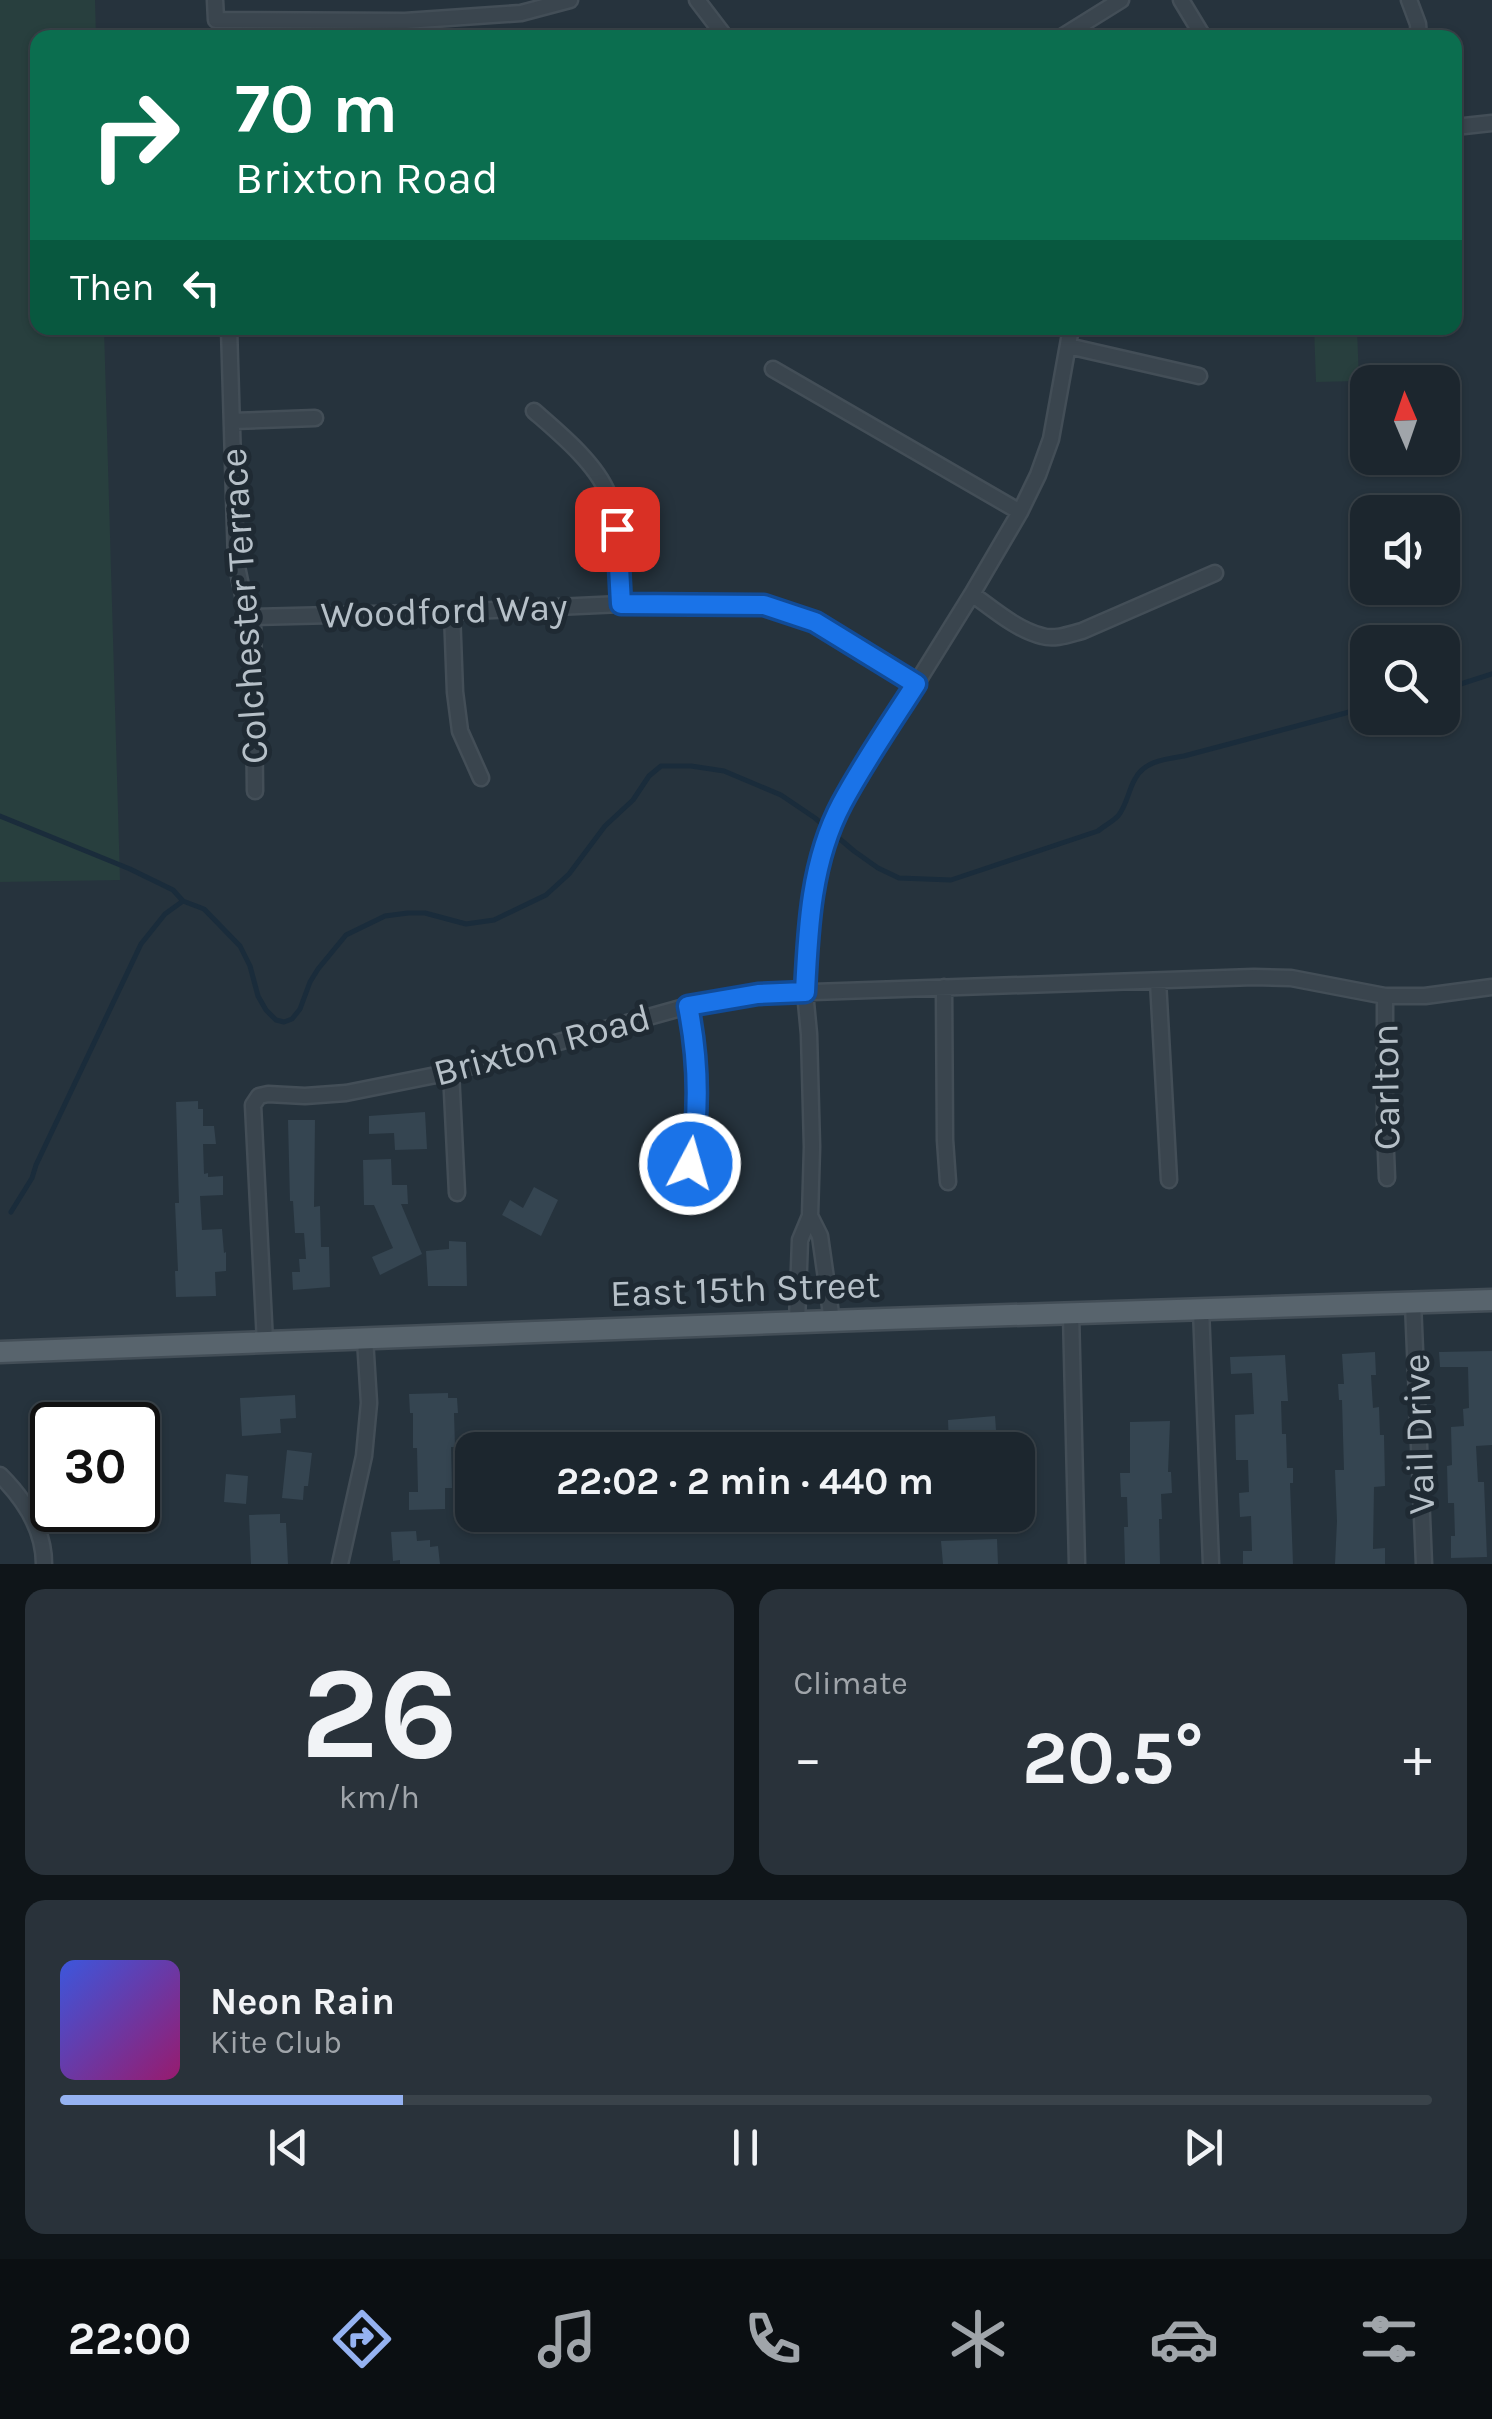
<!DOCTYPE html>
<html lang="en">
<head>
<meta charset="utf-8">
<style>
  :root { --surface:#1c262e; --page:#29323a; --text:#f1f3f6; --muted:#a0a5aa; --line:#3a434a; --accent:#95b2f1 }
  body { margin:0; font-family:Karla,sans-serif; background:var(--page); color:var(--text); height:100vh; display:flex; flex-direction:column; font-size:38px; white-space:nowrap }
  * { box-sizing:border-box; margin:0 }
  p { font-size:32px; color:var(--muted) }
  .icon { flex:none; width:55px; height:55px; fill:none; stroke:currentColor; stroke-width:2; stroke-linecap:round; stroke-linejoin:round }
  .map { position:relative; height:1564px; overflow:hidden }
  .details { display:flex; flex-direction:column; gap:25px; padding:25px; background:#0f1519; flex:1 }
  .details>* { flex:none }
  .hud { position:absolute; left:30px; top:30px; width:1432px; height:305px; border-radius:20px; box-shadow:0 2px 8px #0004,0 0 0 2px var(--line); background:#0b6e4f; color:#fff; overflow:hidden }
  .needle { width:65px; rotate:358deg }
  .tools { position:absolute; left:1350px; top:365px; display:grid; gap:20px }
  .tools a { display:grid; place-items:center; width:110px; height:110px; border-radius:20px; background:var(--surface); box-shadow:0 2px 8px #0004,0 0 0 2px var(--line); font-size:50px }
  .speed { position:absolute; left:30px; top:1402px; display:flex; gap:20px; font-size:50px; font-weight:700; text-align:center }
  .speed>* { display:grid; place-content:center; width:130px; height:130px; border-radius:50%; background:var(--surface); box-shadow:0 2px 8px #0004,0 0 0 2px var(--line); line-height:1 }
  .speed .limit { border:5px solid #111; border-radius:15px; background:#fff; color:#111 }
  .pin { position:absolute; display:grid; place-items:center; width:85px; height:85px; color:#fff; margin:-42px; border-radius:20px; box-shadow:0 5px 15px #0006 }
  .me { position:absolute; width:110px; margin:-55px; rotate:6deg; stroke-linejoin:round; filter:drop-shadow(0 0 8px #0008) }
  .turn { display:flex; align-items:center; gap:35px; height:210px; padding:0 40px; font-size:45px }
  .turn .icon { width:130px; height:130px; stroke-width:2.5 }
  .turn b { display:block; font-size:70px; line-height:85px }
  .then { display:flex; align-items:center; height:95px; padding:0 40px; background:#0003; gap:20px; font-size:38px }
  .big { font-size:75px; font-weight:700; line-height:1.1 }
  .details .tile { flex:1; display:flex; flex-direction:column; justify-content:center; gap:15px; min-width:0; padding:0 35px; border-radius:20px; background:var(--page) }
  .details .dial { align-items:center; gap:0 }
  .dial b { font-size:130px; line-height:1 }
  .song { display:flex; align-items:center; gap:30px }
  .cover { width:120px; height:120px; border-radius:15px; background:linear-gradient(135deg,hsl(230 70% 55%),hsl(320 70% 35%)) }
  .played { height:10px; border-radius:5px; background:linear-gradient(90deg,var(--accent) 25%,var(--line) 25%) }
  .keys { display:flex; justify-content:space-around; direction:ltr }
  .heat { display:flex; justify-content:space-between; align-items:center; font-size:55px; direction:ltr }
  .details .tiles { flex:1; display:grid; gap:25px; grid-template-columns:1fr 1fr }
  .tile:last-child { grid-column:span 2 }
  .trip { position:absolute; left:455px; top:1432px; width:580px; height:100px; border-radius:20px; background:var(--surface); box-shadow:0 2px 8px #0004,0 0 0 2px var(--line); font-weight:700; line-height:100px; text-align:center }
  .menu { display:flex; height:160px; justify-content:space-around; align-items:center; background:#0b0f12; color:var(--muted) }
  .menu .icon { width:70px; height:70px }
  .menu .on { color:var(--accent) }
  .menu b { font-size:45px; color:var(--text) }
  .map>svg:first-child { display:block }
</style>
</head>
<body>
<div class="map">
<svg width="1492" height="1564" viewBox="0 0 1492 1564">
  <rect width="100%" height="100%" fill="#26333d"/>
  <path fill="#283f3e" d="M0,0H95L96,37L38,38V328H104L120,880L0,882Z
    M1314,328H1357L1359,381L1316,382Z"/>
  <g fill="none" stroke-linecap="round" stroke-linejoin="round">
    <path stroke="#1a2c3b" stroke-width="5" d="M1442,690L1492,674
      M0,816L130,869L173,890L183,901L204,909L240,946L250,966L258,996L266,1010L276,1020L284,1022L292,1019L300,1009L310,982L318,969L346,935L385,916L408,913H425L466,924L494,920L546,895L569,874L605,826L633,800L649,776L661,766H691L724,771L781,795L815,818L854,851L878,868L899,878L951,880L1098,831C1104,826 1112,822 1118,816C1127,805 1128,791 1135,779C1144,761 1166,759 1184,756L1368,707
      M11,1212L32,1178L36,1165L141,944L165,914L183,901"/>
  </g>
  <path fill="#354551" d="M198,1101V1109H203V1126H214L216,1144H203L204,1174L208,1173V1177L223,1176V1195L200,1196L202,1230L222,1229L224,1253L226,1252V1271L215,1272L216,1296L176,1297L175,1271H178L175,1203H179L176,1102Z
    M425,1112L427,1149L395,1150L394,1133L369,1134V1116Z
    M288,1120H315L314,1207L320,1206L321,1247H329L330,1287L293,1290L292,1272H300L299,1259H306L304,1233H295L293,1201H290Z
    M391,1159L392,1185H407L408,1204H401L422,1254L380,1275L372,1257L393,1248L374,1205H364L363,1160Z
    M534,1187L558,1200L541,1236L502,1215L510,1200L523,1208Z
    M449,1241L466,1242L467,1286H428L426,1251L449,1249Z
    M1492,1351V1445L1476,1446L1478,1482H1484L1487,1557L1451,1558V1536H1455L1454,1503H1448L1447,1466L1452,1465L1451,1427L1464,1426L1463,1409L1469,1408L1468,1367H1440L1439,1352Z
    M1375,1352L1376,1375H1371L1373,1408L1379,1407L1380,1435H1384L1385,1486L1374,1487L1373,1549L1385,1548V1564H1335L1337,1521L1335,1470H1344L1342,1400H1339L1338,1384H1344L1342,1354Z
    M1285,1355L1288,1401H1281L1282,1434H1286L1287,1468H1293V1483H1290L1293,1564H1243V1551H1252L1251,1516L1240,1517L1239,1493L1249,1492L1248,1460H1236L1235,1415L1254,1414L1252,1373L1231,1374L1230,1357Z
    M448,1393V1398H457L458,1413H454L455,1447H451L452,1488H445V1509L409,1510V1492H418L417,1448H413V1413H410L409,1394Z
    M295,1395L296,1418L280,1419L281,1433L242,1436L240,1398Z
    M995,1416L997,1444L980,1445V1450H964L963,1445L949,1446L948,1420Z
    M1170,1421L1168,1472H1171L1172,1493L1161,1494L1162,1519H1159L1160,1564H1125L1124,1527H1128L1127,1497H1121L1120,1473H1130V1422Z
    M287,1450L312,1453L308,1486H304L303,1500L282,1498Z
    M226,1474L248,1476L246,1504L224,1502Z
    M280,1514V1523H286L288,1564H251L249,1515Z
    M416,1531L417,1541L430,1540V1547L438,1546L440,1564H400V1560L393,1561L391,1532Z
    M997,1539L998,1564H943L941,1541Z"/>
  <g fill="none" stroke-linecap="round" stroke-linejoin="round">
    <g stroke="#434e57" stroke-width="19">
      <path id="street" d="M215,0L216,20L405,21L521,13L570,0
        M697,0L726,38
        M1181,0L1204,38
        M1409,0L1418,24L1419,38
        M1060,38L1121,0
        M1455,127L1492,123
        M229,328L236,562L244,600L253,617L255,791
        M1068,346L1199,376
        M773,369L1020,512
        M534,411C558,432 596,463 608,494C621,528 619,568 621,604
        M232,421L315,418
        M972,594C993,609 1017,630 1042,636C1055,640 1070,634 1082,631L1215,573
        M452,612L455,692L460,731L481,778
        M253,617L452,612L621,604L763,605L815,622L915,684
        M1158,981L1169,1180
        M944,987L945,1140L948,1182
        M1385,996V1129L1387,1178
        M451,1072L457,1193
        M678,1184C682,1177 688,1170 690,1163C703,1129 695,1043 688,1006
        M810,1216L820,1236L832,1321
        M1413,1303L1424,1564
        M1201,1309L1211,1564
        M1071,1313L1077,1564
        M797,1322L800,1240L810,1216L812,1147L809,1034L805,992L808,929L814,885L823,851L841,805L972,594L1020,512L1038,475L1051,439L1071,328
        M265,1342L253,1105L259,1096L268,1094L305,1096L346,1093L451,1072L688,1006L758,994L1254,977L1291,978L1385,996H1425L1492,987
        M0,1475C24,1499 44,1529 44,1564
        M340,1564L364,1456L369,1403L365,1339"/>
    </g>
    <g stroke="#434e57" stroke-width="25">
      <path id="primary" d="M0,1352L885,1319L1492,1300"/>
    </g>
    <use href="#street" stroke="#3a454e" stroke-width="14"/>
    <use href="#primary" stroke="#58646d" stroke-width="20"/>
  </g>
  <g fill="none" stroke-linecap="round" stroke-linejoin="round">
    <g stroke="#114b97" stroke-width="25">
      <path id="route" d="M617,529L621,604L764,605L815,622L916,684C891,723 864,762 842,803C811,861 808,928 805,992L758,994L688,1006C698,1057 700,1113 690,1164"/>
    </g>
    <use href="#route" stroke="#1a73e8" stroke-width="18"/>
  </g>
  <g text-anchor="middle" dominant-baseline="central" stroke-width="10" stroke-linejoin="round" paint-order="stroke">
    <g font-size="38" fill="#b6c0c8" stroke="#1f2a33">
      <text transform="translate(244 606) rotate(-94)">Colchester Terrace</text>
      <text transform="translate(444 611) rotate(-2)">Woodford Way</text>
      <text transform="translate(542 1045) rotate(-15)">Brixton Road</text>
      <text transform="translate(1386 1087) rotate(-91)">Carlton</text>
      <text transform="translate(745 1289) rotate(-2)">East 15th Street</text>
      <text transform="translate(1419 1434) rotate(-92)">Vail Drive</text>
    </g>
  </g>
</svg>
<div class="tools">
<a><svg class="needle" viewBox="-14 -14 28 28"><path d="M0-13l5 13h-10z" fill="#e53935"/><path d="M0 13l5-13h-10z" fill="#a0a5aa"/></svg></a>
<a><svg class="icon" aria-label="sound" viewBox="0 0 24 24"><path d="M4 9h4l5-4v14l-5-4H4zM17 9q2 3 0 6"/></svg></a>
<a><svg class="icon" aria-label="search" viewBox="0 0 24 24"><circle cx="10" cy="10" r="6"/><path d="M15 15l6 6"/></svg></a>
</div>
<div class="speed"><div class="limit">30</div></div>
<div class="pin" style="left:617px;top:529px;background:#d93025"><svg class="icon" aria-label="arrive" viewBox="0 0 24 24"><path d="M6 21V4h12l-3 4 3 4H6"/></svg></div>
<svg class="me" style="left:690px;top:1164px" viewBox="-20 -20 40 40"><circle r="17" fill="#1a73e8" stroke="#fff" stroke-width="3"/><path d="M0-11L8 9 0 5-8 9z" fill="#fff"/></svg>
<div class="trip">22:02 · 2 min · 440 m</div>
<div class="hud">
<div class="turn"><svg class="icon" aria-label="right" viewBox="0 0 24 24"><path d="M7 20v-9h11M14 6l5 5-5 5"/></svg><div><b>70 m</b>Brixton Road</div></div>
<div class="then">Then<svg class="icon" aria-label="left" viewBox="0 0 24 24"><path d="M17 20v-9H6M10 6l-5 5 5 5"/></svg></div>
</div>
</div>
<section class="details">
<div class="tiles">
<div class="tile dial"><b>26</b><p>km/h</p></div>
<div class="tile"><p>Climate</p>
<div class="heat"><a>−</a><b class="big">20.5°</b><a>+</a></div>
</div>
<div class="tile">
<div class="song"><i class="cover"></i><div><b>Neon Rain</b><p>Kite Club</p></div></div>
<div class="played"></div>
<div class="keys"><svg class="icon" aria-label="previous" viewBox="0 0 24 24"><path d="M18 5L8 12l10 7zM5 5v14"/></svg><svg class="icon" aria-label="pause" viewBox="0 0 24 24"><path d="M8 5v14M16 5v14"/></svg><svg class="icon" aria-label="next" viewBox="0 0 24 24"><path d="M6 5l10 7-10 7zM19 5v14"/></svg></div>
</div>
</div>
</section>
<nav class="menu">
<b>22:00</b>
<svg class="icon on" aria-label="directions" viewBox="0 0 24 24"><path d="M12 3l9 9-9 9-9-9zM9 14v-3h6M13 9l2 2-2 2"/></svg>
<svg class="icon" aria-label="music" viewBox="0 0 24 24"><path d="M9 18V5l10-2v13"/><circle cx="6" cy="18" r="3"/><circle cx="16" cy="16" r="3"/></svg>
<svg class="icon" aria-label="phone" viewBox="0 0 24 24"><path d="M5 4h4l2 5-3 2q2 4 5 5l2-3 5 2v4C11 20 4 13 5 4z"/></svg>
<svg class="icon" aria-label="climate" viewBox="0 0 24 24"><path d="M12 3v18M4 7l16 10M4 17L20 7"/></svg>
<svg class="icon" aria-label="car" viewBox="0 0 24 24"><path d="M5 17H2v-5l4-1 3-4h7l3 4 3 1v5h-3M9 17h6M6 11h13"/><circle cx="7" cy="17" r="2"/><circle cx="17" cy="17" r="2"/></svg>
<svg class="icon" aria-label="filters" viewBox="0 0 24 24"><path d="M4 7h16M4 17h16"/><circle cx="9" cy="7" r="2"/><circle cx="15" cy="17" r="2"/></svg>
</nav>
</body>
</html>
